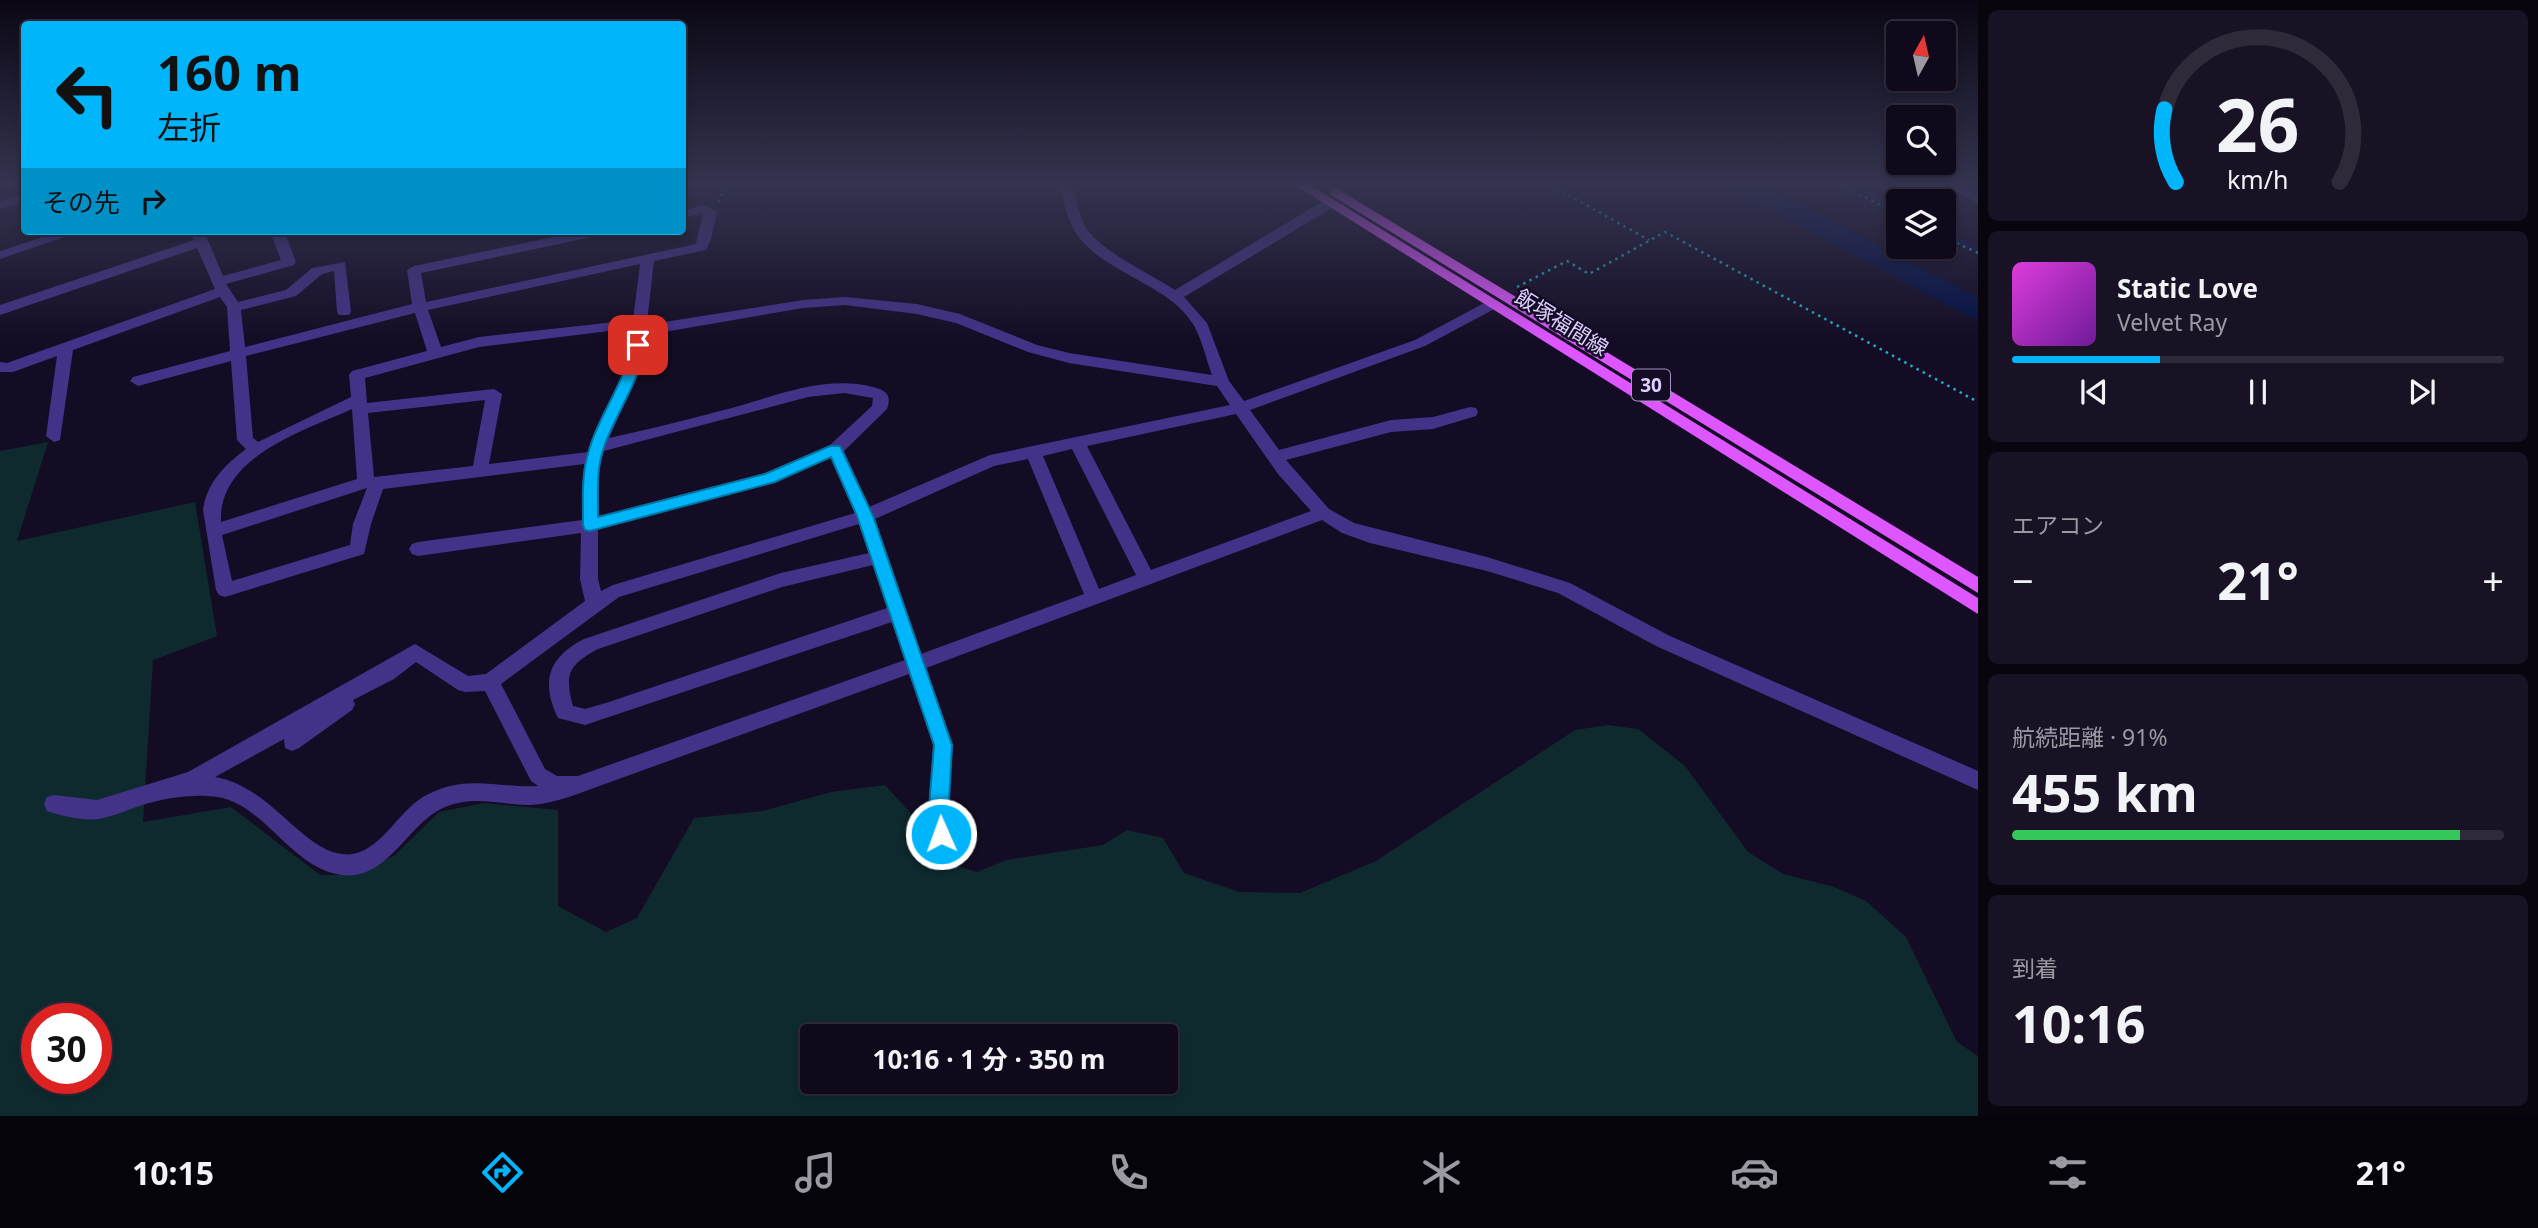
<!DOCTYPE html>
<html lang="ja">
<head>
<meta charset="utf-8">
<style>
  :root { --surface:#0f091b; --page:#181224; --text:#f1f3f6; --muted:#9b9aa3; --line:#2f2a3a; --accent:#00b5fa }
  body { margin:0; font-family:"Noto Sans","Noto Sans JP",sans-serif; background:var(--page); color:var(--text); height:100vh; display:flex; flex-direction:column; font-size:26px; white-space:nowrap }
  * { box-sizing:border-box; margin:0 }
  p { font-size:23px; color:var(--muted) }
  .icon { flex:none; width:38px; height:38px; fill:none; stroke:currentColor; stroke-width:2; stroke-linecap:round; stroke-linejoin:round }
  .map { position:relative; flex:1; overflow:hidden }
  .details { display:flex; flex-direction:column; gap:10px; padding:10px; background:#08050f; width:560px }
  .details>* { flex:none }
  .banner { position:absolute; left:21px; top:21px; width:665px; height:214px; border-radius:7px; box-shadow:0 4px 10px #0003,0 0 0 2px var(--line); background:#00b5fa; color:#111; overflow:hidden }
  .needle { width:46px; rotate:8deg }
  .buttons { position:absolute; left:1886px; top:21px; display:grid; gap:14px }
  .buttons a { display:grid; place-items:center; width:70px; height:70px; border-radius:7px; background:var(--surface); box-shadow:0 4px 10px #0003,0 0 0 2px var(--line); font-size:35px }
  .speed { position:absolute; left:21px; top:1003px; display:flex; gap:14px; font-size:35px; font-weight:700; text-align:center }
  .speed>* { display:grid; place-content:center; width:91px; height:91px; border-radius:50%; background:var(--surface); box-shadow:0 4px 10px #0003,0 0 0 2px var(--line); line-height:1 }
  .speed .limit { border:10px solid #d22; background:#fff; color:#111 }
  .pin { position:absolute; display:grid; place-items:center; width:60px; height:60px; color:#fff; margin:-30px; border-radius:14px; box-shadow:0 4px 10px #0006 }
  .me { position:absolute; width:77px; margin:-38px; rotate:358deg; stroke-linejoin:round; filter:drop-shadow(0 0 5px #0008) }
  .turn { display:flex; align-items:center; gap:24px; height:147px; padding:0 21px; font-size:32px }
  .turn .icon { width:91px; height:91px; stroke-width:2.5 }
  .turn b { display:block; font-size:49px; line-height:60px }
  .then { display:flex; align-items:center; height:66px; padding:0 21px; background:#0003; gap:14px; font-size:26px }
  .big { font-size:52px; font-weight:700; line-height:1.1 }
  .details .tile { flex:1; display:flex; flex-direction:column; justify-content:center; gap:10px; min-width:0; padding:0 24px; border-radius:10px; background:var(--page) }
  .details .dial { align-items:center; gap:0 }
  .dial svg { height:182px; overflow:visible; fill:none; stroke:var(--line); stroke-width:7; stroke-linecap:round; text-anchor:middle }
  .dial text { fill:var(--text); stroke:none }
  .song { display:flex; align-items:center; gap:21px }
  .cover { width:84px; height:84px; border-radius:10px; background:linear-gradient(135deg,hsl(300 70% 55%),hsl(280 70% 35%)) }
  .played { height:7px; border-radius:4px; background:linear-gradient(90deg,var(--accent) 30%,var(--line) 30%) }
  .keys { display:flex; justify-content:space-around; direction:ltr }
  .heat { display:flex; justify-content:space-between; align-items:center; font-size:38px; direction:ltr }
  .charge { height:10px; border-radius:5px; background:linear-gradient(90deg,#34c759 91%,var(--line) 0) }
  .trip { position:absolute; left:800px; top:1024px; width:378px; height:70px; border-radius:7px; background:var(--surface); box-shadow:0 4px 10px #0003,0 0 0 2px var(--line); font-weight:700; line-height:70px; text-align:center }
  .tab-bar { display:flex; height:112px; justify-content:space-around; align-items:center; background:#06040b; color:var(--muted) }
  .tab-bar .icon { width:49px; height:49px }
  .tab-bar .on { color:var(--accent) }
  .tab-bar b { font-size:32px; color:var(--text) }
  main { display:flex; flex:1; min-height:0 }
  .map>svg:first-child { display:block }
</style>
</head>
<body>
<main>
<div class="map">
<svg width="1978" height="1116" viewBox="0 0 1978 1116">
  <rect width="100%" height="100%" fill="#140c24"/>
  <path fill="#0e2a2f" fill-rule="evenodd" d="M48,442L17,541L195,502L217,636L153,660L143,822L231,807L320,875H354L395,855L439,812L484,803L558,810V906L606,932L637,918L694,818L763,811L831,792L885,785L960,867L977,872L1007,860L1103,845L1127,830L1163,838L1184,873L1239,892L1300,893L1376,861L1575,730L1608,725L1638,729L1685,766L1748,852L1783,874L1834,887L1866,901L1906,937L1957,1042L1978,1056V1116H0V451ZM37,1018H96V1078H37ZM812,1036H1166V1082H812Z"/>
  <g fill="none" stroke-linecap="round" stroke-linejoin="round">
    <path stroke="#041145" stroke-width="5" d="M1846,185L1899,211
      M1944,233L1978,250"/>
    <path fill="#041145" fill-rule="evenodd" d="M1731,185H1763L1978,298V319L1968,316L1734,190Z"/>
    <path stroke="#22aec0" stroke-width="2.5" stroke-dasharray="2.5 4.5" stroke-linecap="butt" d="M1550,185L1649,240
      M1840,185L1899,214
      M718,202L727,185
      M1944,237L1978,253
      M1517,287L1567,261L1589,274L1665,232L1978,402"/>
    <path fill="#443288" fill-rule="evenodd" d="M1061,185H1073C1077,201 1078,218 1089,232C1107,254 1150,274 1175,290L1325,200H1335V206L1184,297L1207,323L1229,381L1244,401L1415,340L1488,301H1498V307L1425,346L1250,410L1279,450L1391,420L1433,417L1470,407L1476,408L1478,412L1476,416L1433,429L1391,432L1286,460L1329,509L1354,523L1487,557L1570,583L1670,636L1978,771V790L1656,646L1558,593L1487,571L1370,543L1342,533L1322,520L926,668L953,745L948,820L952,834L948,841L941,844L934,841L928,820L933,745L909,674L569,797C555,801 542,805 528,805C496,804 469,794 439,810C406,828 386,881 341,875C287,867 262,796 207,796C189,795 167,798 149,803C133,807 116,816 99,819C85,821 60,816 47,811L44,804L47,797L54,795L97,800L188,772L415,644L468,676L486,674L585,601L580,579L581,533L418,556L412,554L409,549L412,544L418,542L582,520L584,464L383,489L371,524L364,554L225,597L219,595L216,590L203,510C207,482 225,465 246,449L237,440L231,361L138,386L130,381L133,377L230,351L227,307L220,297L73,350L60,440L54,442L46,436L57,356L13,372H0V362L7,363L215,289L197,248L0,315V305L194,240L190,231H204L223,276L281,260L270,231H284L296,262L294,265L226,284L238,302L286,290L312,268L345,262L351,312L349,315H339L337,312L334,271L322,274L296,296L241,310L245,347L412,304L407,270L414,266L582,231H608L601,235L421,273L426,302L696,244L703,213L682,218V210L704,205L717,212L711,239L706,250L654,261L647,322L658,323L803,300L845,297L917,304L960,314L1037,345L1069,353L1212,375C1206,359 1202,339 1193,324C1167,283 1106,274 1078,236C1067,221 1064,203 1061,185ZM640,264L633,320L479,337L441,347L428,310ZM845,305L917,314L956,323L1028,352L1069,363L1217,386L1230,405L990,455L869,507L844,451L887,409C892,395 886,390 873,387C821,374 770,399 720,411C683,421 646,430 609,438L642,364L646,331L658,333L803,308ZM415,313L427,351L352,371L349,375L351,397L258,442L253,438L246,356ZM625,329H632L628,364L588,452L489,464L502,394L494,389L367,403L365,378L479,347ZM844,393L873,398L872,406L829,446L765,473L599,516V469L604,451L808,397ZM485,400L473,466L374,477L368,413ZM352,409L357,479L221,522C218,457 303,431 352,409ZM1236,414L1278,474L1311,511L1151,570L1087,446ZM1072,449L1136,575L1099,589L1043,456ZM831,458L855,513L613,585L601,591L598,579V529L775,482ZM1028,459L1084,594L921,654L875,519L994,466ZM367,488L353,524L350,545L232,581L222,535ZM859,524L869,553L781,573L584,639C549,657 540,681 558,718L585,725L892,622L905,660L578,776H557L545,769L501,684L619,597ZM873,565L887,608L609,702L585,709L573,706C564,673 569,665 598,649L782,587ZM416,662L458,690L465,692L485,691L531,781L538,786C494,788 465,773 423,797C396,813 377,859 342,854C302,850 270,786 215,777L284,739L285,748L292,751L299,748L352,710L355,704L353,700L394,679Z
      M1946,185H1962L1978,195V204Z
      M24,194V202L0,209V201Z
      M61,231H82L0,259V251Z"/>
    <path fill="#de56ff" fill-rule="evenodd" d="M1295,185H1310L1978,598V614Z
      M1336,188L1978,577V593L1331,195V189Z"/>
  </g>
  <linearGradient id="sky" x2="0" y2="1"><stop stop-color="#0b0714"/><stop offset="0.54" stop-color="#343450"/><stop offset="1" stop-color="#343450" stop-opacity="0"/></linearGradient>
  <rect width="1978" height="341" fill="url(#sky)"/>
  <path fill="#00b5fa" stroke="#0076a2" stroke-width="2" d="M638,341L645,345C640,382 616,412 604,447C596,469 598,494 598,517L765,474L830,446H840L873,516L952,745L948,820L950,834L947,840L941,843L934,840L928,820L934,745L857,516L831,457L775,482L590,531L585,530L583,525C583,500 581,474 589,450C599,414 625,384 631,345Z"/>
  <g text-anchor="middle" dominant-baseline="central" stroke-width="5" stroke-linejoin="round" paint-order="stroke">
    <rect fill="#140c24" stroke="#a194bd" stroke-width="2" x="1632" y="369.5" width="38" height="31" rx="5"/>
    <g font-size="19" font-weight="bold" fill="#ddcfff">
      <text x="1651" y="385">30</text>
    </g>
    <g font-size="21" fill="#ddcfff" stroke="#140c24">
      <text transform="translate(1562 322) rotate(32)">飯塚福間線</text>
    </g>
  </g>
</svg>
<div class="buttons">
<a><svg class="needle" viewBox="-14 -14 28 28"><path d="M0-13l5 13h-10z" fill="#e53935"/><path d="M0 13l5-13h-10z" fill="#9b9aa3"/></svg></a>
<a><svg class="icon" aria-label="search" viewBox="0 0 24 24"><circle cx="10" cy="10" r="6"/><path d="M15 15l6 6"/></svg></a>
<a><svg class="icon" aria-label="layers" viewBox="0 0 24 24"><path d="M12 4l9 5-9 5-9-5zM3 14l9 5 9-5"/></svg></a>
</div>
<div class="speed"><div class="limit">30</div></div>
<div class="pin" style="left:638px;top:345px;background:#d93025"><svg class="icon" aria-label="arrive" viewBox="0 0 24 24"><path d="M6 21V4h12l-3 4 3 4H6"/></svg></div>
<svg class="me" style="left:941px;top:834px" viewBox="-20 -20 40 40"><circle r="17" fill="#00b5fa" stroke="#fff" stroke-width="3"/><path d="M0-11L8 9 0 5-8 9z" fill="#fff"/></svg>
<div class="trip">10:16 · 1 分 · 350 m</div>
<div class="banner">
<div class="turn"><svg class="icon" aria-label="left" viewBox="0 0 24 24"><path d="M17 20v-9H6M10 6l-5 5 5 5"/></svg><div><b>160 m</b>左折</div></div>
<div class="then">その先<svg class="icon" aria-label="right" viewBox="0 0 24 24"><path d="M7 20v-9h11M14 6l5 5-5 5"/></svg></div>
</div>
</div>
<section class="details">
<div class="tile dial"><svg viewBox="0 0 100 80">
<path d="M14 69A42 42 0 1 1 86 69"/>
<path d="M14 69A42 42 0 0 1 9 37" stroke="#00b5fa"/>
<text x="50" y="56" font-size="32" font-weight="700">26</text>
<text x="50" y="72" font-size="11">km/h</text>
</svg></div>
<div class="tile">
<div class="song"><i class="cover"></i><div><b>Static Love</b><p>Velvet Ray</p></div></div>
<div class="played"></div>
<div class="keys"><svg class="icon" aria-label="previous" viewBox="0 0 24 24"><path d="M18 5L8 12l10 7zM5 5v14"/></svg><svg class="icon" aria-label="pause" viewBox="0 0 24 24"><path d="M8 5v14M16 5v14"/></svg><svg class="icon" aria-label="next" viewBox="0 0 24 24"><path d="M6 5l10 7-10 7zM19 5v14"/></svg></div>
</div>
<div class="tile"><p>エアコン</p>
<div class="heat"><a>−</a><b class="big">21°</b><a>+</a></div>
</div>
<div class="tile"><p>航続距離 · 91%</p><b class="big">455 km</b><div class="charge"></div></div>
<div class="tile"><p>到着</p><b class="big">10:16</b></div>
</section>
</main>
<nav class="tab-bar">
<b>10:15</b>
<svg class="icon on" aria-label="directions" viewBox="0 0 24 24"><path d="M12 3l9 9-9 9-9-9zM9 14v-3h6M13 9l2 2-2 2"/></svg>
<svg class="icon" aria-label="music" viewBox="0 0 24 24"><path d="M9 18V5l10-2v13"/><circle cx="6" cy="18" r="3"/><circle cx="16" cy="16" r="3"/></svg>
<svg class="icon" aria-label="phone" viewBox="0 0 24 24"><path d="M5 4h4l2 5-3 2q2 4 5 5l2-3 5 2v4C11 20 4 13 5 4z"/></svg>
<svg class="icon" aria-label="climate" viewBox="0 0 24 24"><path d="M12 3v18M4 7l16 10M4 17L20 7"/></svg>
<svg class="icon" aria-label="car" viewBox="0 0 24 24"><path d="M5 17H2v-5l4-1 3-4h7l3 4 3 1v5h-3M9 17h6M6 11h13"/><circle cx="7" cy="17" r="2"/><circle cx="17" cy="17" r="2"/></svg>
<svg class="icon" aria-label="filters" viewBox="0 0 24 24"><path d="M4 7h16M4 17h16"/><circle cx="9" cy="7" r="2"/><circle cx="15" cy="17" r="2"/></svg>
<b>21°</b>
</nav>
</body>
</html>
